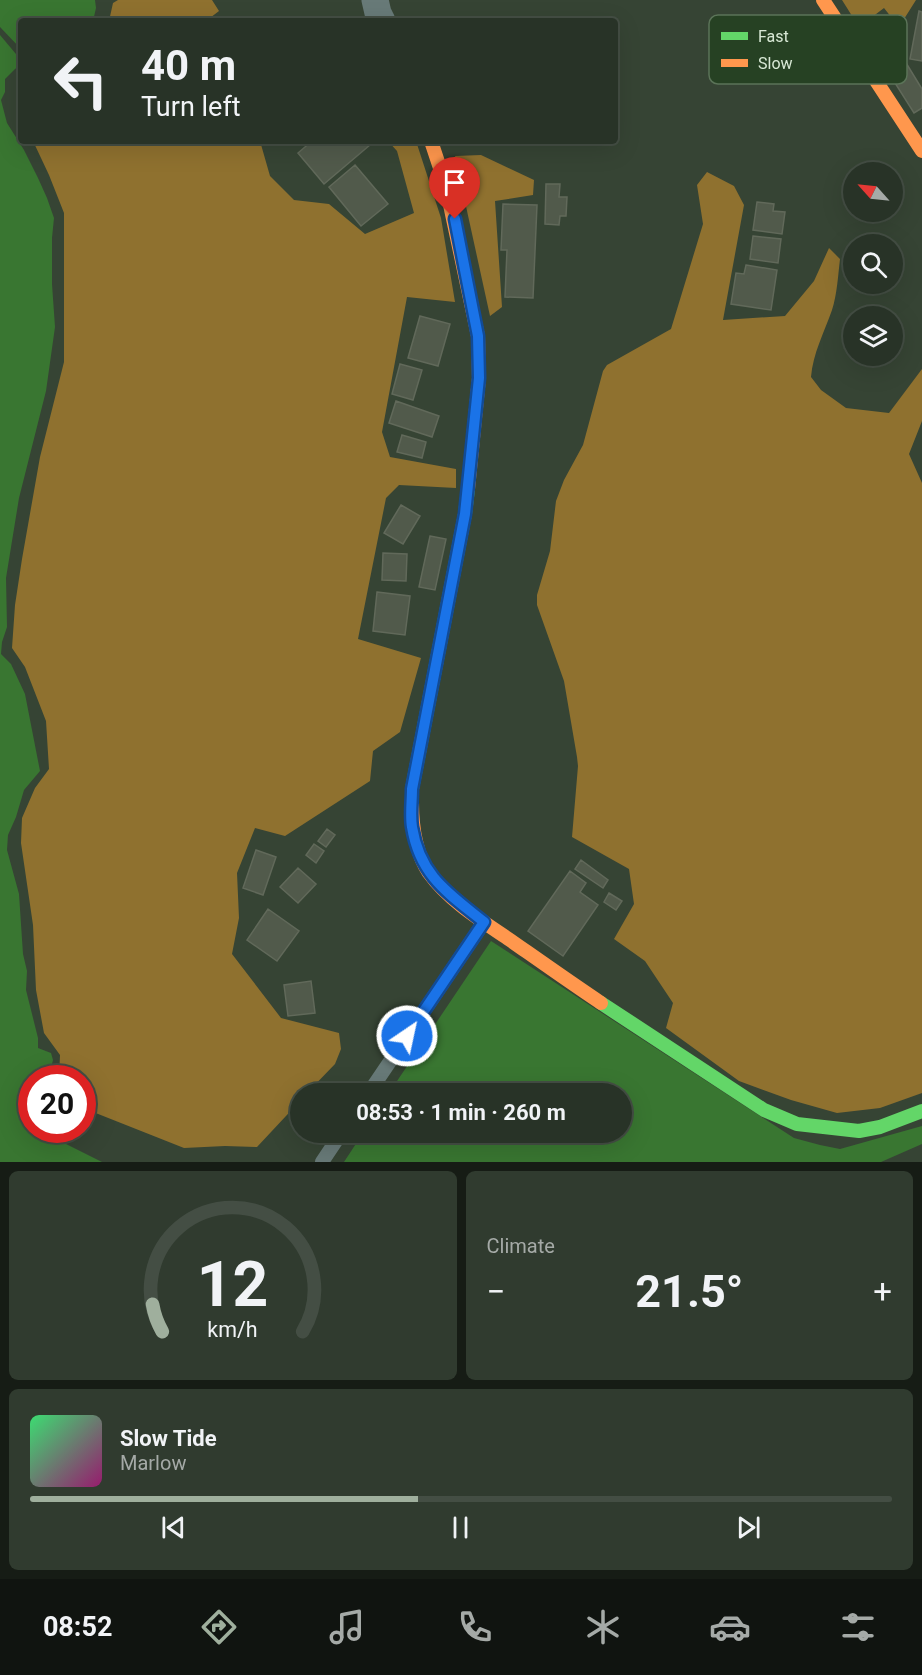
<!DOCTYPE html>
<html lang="en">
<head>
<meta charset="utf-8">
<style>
  :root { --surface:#283327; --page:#303b2f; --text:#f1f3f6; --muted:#a5aaa7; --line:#444e44; --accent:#9faf9d }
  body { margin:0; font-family:Roboto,sans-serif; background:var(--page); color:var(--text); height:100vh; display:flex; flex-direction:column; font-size:22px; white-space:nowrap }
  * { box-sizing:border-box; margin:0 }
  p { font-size:20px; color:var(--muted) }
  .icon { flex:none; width:33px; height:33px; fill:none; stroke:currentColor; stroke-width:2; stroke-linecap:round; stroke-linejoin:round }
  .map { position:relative; height:1162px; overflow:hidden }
  .drawer { display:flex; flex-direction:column; gap:9px; padding:9px; background:#161c15; flex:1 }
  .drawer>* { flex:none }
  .guide { position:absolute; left:18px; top:18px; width:600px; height:126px; border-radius:6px; box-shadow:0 6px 24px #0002,0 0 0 2px var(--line); background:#283327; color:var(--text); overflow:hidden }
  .needle { width:39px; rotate:297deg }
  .tools { position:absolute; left:843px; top:162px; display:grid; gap:12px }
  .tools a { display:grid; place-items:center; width:60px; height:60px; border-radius:50%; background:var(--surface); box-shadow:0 6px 24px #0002,0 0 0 2px var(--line); font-size:30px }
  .speed { position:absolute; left:18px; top:1065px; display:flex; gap:12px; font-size:30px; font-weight:700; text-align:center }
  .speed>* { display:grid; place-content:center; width:78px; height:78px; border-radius:50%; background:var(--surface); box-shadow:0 6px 24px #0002,0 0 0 2px var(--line); line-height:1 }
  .speed .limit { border:9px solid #d22; background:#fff; color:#111 }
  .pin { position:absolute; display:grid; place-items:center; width:51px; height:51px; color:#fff; margin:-62px -26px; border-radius:50% 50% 50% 0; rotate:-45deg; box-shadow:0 0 6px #0007 }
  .pin .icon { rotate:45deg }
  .me { position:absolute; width:66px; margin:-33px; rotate:34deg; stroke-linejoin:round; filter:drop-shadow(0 0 4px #0008) }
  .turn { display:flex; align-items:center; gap:21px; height:126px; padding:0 24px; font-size:27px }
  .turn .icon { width:78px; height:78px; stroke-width:2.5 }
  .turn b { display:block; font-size:42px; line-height:51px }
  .big { font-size:45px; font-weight:700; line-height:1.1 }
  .drawer .card { flex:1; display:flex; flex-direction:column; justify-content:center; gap:9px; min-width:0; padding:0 21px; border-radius:9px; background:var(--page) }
  .drawer .dial { align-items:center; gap:0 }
  .dial svg { height:156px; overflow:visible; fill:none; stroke:var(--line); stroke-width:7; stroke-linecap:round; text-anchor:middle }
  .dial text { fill:var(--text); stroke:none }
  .song { display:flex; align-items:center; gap:18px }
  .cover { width:72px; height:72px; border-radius:9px; background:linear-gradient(135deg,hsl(140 70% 55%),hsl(320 70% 35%)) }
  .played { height:6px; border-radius:3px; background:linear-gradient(90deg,var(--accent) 45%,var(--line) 45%) }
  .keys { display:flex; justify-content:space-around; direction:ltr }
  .heat { display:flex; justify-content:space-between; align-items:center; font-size:33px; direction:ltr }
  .drawer .tiles { flex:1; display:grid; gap:9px; grid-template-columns:1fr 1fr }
  .card:last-child { grid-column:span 2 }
  .trip { position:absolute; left:290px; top:1083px; width:342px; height:60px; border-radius:30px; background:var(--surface); box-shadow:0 6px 24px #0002,0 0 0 2px var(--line); font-weight:700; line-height:60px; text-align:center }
  .menu { display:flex; height:96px; justify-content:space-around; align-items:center; background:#101410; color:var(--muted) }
  .menu .icon { width:42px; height:42px }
  .menu .current { color:var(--accent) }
  .menu b { font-size:27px; color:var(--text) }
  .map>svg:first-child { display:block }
</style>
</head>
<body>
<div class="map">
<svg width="922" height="1162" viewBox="0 0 922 1162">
  <rect width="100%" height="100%" fill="#364434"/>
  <path fill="#8f712f" d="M118,0H212L219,11L206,21H109L113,3Z
    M842,0H916L899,27L884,8L859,27Z
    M33,141H260L270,176L294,200L329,204L365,234L414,213L397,151L388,141H416L441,218L455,302L407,297L382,432L390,457L456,469V488L399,485L386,498L358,639L421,658L400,732L373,751L370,781L285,836L255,828L237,873L239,918L232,954L281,1018L339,1033L341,1049L335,1064L307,1093L300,1094V1101L257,1147L225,1146L184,1148L83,1108L82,1078H59L60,1055L44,1033L36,990L33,925L21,843L22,818L35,788L49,769L46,721L25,667L12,648L15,605L22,559L40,457L64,362V213L49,175Z
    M481,155L534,180L533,195L495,201L502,307L490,316L455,156Z
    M707,172L734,186L744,205L723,320L785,316L814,281L829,248L840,259C838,276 837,295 832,310C824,333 813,353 811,377L821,390L846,408L889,413L922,369V421L909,454L922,483V1093L880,1108L837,1113L791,1100L739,1081L666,1028L673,1003L645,961L614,939L634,904L629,869L572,837L578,766L577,757L564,681L537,605V595L550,551L556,501L564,480L583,445L603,371L607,365L671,329L703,224L697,185Z"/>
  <path fill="#397631" d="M0,0H95L96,8L93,21H21V49L0,27Z
    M0,35L21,60V65L15,69L5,79V92L1,100L7,123L24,150L38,178L47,198L54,218L52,238V284L55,327L46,391L19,498L6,578L7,627L2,642L1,654L11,664L25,694L40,771L24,790L16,817L8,835L7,850L19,894L23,954L27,971L26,990L38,1038V1048L51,1053L53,1060L51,1068L36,1070L28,1079L31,1097L32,1130H52L58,1140L102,1162H0Z
    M491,941L794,1138L820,1145L840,1149L922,1126V1144L881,1162H344L363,1133L621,1132V1094L389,1093Z"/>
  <path fill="#515a4b" stroke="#61695a" stroke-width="1.5" d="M919,11L922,12V61L910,59Z
    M900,53L922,89V108L914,113L883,64Z
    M312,141L344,142L367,141L370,145L324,184L298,153Z
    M355,165L388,204L361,226L329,187Z
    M546,184H560L559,197H567L566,216H560L559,225L545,224Z
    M757,202L774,204L773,211L785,212L782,234L753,230Z
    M503,204L537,205L533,298L505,297L507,250H501Z
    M753,236L781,239L778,263L750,259Z
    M746,265L777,270L771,310L731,304L736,273L744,274Z
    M420,316L450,324L438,366L408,358Z
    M400,364L422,370L413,400L392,394Z
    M396,401L439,416L432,437L389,423Z
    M402,435L426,442L422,458L397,452Z
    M401,505L420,516L403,544L384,533Z
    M430,536L446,539L435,590L419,587Z
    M383,553L407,554L406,581L382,580Z
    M377,592L410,596L405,635L373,631Z
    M327,829L335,835L326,847L318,841Z
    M314,844L324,851L316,863L306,855Z
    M256,850L276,857L263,895L243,888Z
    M581,860L608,880L603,888L575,869Z
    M298,868L316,884L298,903L280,887Z
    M570,871L586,883L580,892L598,905L563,956L528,931Z
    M609,893L622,901L616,910L604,902Z
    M268,909L299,931L277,961L247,940Z
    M311,981L315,1013L288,1016L284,985Z"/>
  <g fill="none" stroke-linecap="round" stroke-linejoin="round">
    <path stroke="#687a78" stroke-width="14" d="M368,1094L484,922
      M322,1162L342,1132"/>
    <path stroke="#687a78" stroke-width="27" d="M375,0L378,13L382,21"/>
    <path stroke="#63d668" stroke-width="14" d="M412,802V789L465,514L468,489
      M601,1003L764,1110L797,1124L859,1131L880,1127L922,1111"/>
    <path stroke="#ff974d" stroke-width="14" d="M823,0L922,151
      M431,141L446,186L478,336L479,378L468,489
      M412,802C412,827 415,852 429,873C449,901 482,921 510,940C540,961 571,983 601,1003"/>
  </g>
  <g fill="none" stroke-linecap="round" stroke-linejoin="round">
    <g stroke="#114b97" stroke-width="15">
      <path id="route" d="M407,1036L484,922C448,893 420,876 412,827C410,815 412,801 412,789L465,514L479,378L478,336L455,219"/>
    </g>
    <use href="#route" stroke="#1a73e8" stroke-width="10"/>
  </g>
  <rect x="709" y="15" width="198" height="69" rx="9" fill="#264123" stroke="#5b7358" stroke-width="1.5"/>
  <rect x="721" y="32" width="27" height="8" fill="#63d668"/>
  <rect x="721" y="59" width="27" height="8" fill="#ff974d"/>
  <g font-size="16" fill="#d8e8d5">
    <text x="758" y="42">Fast</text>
    <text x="758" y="69">Slow</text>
  </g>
</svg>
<div class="tools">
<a><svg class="needle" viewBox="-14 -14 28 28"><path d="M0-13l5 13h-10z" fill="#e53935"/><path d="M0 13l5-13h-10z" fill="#a5aaa7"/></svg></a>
<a><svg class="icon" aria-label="search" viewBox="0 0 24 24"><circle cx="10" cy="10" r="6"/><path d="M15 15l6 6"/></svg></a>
<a><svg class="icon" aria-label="layers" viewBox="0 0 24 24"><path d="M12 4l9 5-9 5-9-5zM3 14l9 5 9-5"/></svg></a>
</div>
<div class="speed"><div class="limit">20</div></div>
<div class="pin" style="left:455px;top:219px;background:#d93025"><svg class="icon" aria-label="arrive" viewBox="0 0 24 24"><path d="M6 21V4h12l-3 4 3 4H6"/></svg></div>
<svg class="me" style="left:407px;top:1036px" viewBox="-20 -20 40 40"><circle r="17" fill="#1a73e8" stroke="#fff" stroke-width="3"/><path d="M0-11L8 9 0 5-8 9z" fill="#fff"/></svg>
<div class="trip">08:53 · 1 min · 260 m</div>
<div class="guide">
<div class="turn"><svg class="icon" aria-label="left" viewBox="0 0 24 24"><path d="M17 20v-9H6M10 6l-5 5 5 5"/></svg><div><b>40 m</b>Turn left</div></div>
</div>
</div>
<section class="drawer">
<div class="tiles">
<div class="card dial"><svg viewBox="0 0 100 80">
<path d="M14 69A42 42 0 1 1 86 69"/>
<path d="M14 69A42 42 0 0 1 9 55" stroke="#9faf9d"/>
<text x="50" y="56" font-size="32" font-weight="700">12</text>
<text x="50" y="72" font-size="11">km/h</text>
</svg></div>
<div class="card"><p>Climate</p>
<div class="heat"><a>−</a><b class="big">21.5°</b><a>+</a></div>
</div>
<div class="card">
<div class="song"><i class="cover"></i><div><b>Slow Tide</b><p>Marlow</p></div></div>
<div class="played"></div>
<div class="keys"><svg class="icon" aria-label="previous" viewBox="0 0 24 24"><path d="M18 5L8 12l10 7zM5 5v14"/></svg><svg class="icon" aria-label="pause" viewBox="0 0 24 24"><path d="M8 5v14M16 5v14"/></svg><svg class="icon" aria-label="next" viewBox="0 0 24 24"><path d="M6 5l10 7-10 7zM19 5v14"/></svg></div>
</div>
</div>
</section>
<nav class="menu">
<b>08:52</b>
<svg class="icon current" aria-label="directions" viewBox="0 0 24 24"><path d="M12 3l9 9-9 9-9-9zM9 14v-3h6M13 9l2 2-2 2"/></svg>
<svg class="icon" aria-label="music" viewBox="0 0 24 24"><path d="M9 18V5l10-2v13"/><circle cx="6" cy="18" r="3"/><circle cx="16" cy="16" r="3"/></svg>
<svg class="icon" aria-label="phone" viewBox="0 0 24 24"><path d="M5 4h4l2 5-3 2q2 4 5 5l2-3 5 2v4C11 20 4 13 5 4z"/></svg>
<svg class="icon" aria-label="climate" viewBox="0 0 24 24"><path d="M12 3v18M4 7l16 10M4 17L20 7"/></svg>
<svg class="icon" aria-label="car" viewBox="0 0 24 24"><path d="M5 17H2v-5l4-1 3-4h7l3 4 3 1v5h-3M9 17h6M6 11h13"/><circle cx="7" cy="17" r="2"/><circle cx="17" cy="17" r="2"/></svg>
<svg class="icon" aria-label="filters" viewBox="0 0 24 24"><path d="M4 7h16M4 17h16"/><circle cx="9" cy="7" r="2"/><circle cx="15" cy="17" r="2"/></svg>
</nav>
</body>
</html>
